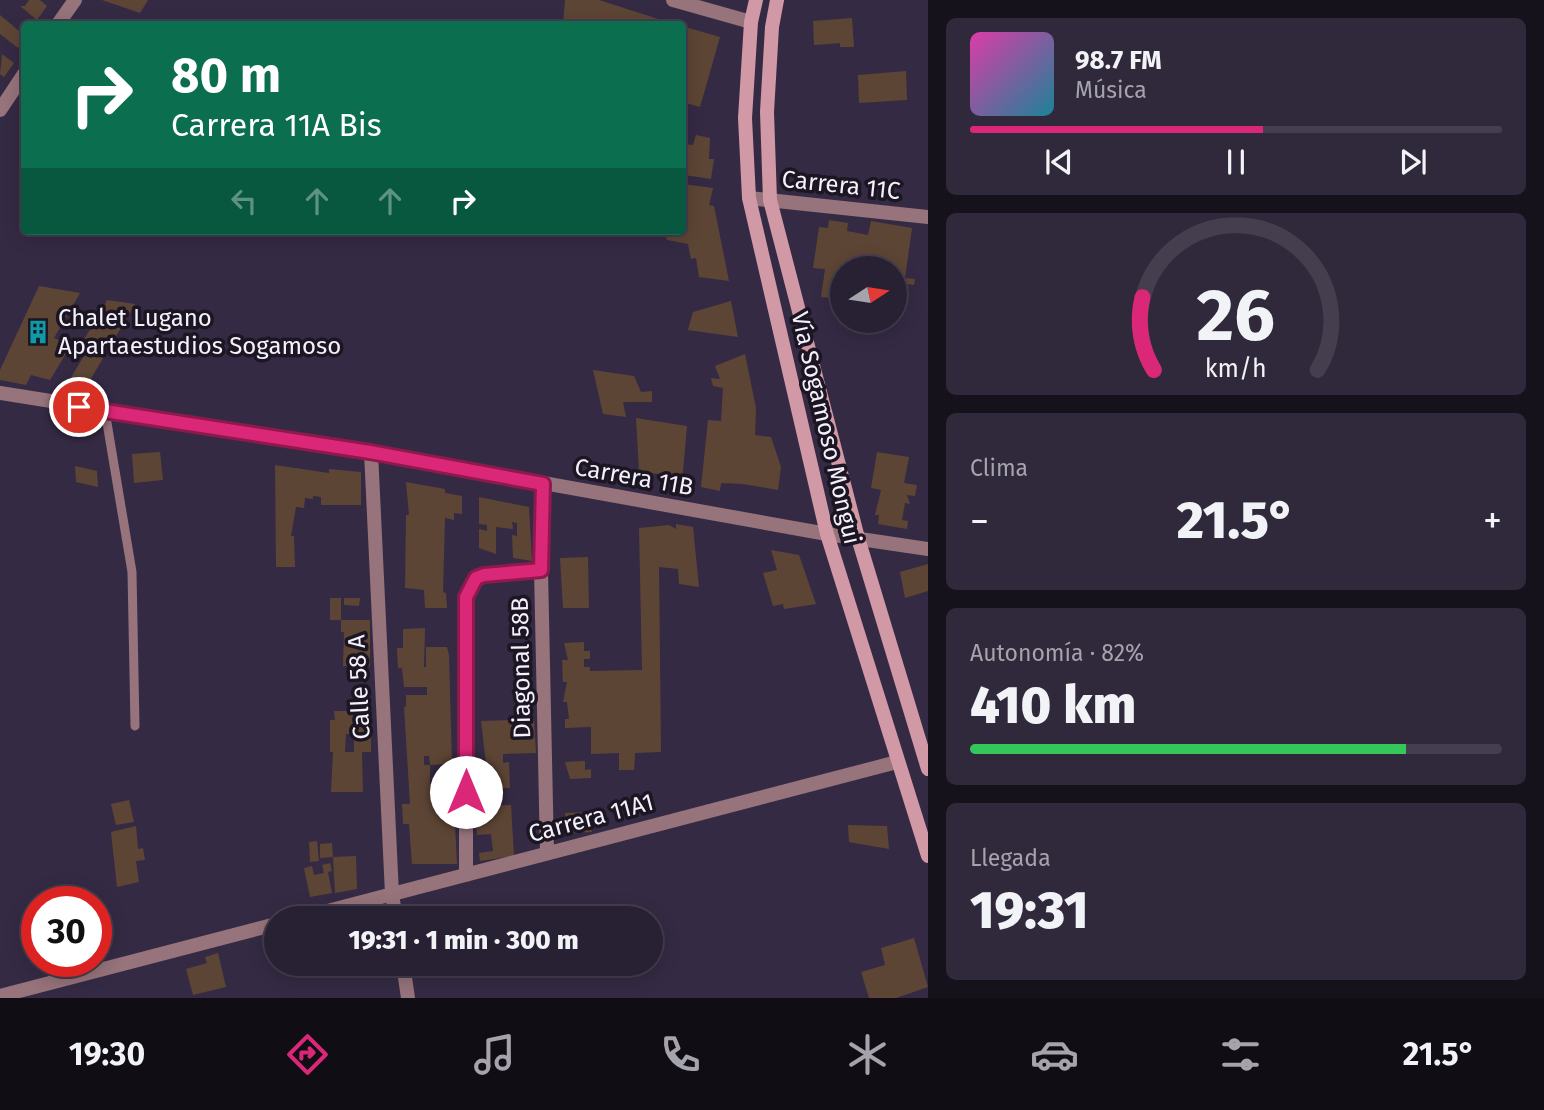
<!DOCTYPE html>
<html lang="es">
<head>
<meta charset="utf-8">
<style>
  :root { --surface:#282033; --page:#30283b; --text:#f1f3f6; --muted:#a5a3ac; --line:#443e4e; --accent:#db2777 }
  body { margin:0; font-family:"Fira Sans",sans-serif; background:var(--page); color:var(--text); height:100vh; display:flex; flex-direction:column; font-size:26px; white-space:nowrap }
  * { box-sizing:border-box; margin:0 }
  p { font-size:23px; color:var(--muted) }
  .icon { flex:none; width:38px; height:38px; fill:none; stroke:currentColor; stroke-width:2; stroke-linecap:round; stroke-linejoin:round }
  .map { position:relative; flex:1; overflow:hidden }
  .panel { display:flex; flex-direction:column; gap:18px; padding:18px; background:#16121c; width:616px }
  .panel>* { flex:none }
  .banner { position:absolute; left:21px; top:21px; width:665px; height:214px; border-radius:7px; box-shadow:0 4px 18px #0003,0 0 0 2px var(--line); background:#0b6e4f; color:#fff; overflow:hidden }
  .needle { width:46px; rotate:78deg }
  .fabs { position:absolute; left:830px; top:256px; display:grid; gap:14px }
  .fabs a { display:grid; place-items:center; width:77px; height:77px; border-radius:50%; background:var(--surface); box-shadow:0 4px 18px #0003,0 0 0 2px var(--line); font-size:35px }
  .speed { position:absolute; left:21px; top:886px; display:flex; gap:14px; font-size:35px; font-weight:700; text-align:center }
  .speed>* { display:grid; place-content:center; width:91px; height:91px; border-radius:50%; background:var(--surface); box-shadow:0 4px 18px #0003,0 0 0 2px var(--line); line-height:1 }
  .speed .limit { border:10px solid #d22; background:#fff; color:#111 }
  .pin { position:absolute; display:grid; place-items:center; width:60px; height:60px; color:#fff; margin:-30px; border:4px solid #fff; border-radius:50%; box-shadow:0 2px 7px #0007 }
  .me { position:absolute; width:77px; margin:-38px; rotate:0deg; stroke-linejoin:round; filter:drop-shadow(0 0 5px #0008) }
  .turn { display:flex; align-items:center; gap:24px; height:147px; padding:0 35px; font-size:32px }
  .turn .icon { width:91px; height:91px; stroke-width:2.5 }
  .turn b { display:block; font-size:49px; line-height:60px }
  .lanes { display:flex; align-items:center; height:66px; padding:0 35px; background:#0003; justify-content:center; gap:35px; direction:ltr }
  .lanes .off { opacity:.35 }
  .big { font-size:52px; font-weight:800; line-height:1.1 }
  .panel .tile { flex:1; display:flex; flex-direction:column; justify-content:center; gap:10px; min-width:0; padding:0 24px; border-radius:10px; background:var(--page) }
  .panel .dial { align-items:center; gap:0 }
  .dial svg { height:182px; overflow:visible; fill:none; stroke:var(--line); stroke-width:7; stroke-linecap:round; text-anchor:middle }
  .dial text { fill:var(--text); stroke:none }
  .song { display:flex; align-items:center; gap:21px }
  .cover { width:84px; height:84px; border-radius:10px; background:linear-gradient(135deg,hsl(320 70% 55%),hsl(190 70% 35%)) }
  .played { height:7px; border-radius:4px; background:linear-gradient(90deg,var(--accent) 55%,var(--line) 55%) }
  .keys { display:flex; justify-content:space-around; direction:ltr }
  .heat { display:flex; justify-content:space-between; align-items:center; font-size:38px; direction:ltr }
  .charge { height:10px; border-radius:5px; background:linear-gradient(90deg,#34c759 82%,var(--line) 0) }
  .trip { position:absolute; left:264px; top:906px; width:399px; height:70px; border-radius:35px; background:var(--surface); box-shadow:0 4px 18px #0003,0 0 0 2px var(--line); font-weight:800; line-height:70px; text-align:center }
  .tabs { display:flex; height:112px; justify-content:space-around; align-items:center; background:#100d14; color:var(--muted) }
  .tabs .icon { width:49px; height:49px }
  .tabs .selected { color:var(--accent) }
  .tabs b { font-size:32px; color:var(--text) }
  main { display:flex; flex:1; min-height:0 }
  .map>svg:first-child { display:block }
</style>
</head>
<body>
<main>
<div class="map">
<svg width="928" height="998" viewBox="0 0 928 998">
  <rect width="100%" height="100%" fill="#352a44"/>
  <path fill="#5d4535" fill-rule="evenodd" d="M29,0H40L47,6L37,20L20,6H25Z
    M102,0H148L140,13Z
    M565,0H599L674,24H563Z
    M0,15L24,35L18,48L0,34Z
    M852,18L854,47H840V43L814,45L813,21Z
    M682,26L720,37L700,107L682,102Z
    M2,54L14,63L4,77L0,74Z
    M906,71L907,100L859,103L858,75Z
    M696,135L710,138L709,159H714L711,179L684,175L687,155H682V144L693,145Z
    M682,184L713,188L709,205L714,206L729,281L699,277L696,258L691,259L688,244L667,240L664,231H682Z
    M829,220L848,223L847,231L868,235L871,221L912,228L905,278L915,279L914,285L900,283L901,278L894,277V268H842V299L821,297L825,269L813,268L819,227L828,228Z
    M39,286L80,293L54,338L71,345L50,380L31,375L26,385L0,380V370Z
    M107,300L135,304L86,387L78,383L77,386L69,381L85,354L78,350Z
    M731,301L738,337L688,330L693,312Z
    M745,354L756,408L755,435L771,437L781,467L778,490L743,484L721,483L720,491L701,487L708,420L721,421L723,388L713,386L711,378L720,379L715,366Z
    M593,370L634,376L641,392L652,391V402H623L626,417L603,414Z
    M636,418L687,426L682,483L663,480L664,475L639,471Z
    M160,452L163,480L134,483L132,454Z
    M877,452L909,457L904,483L917,485L915,496L907,495L910,504L905,503L902,520L908,521L907,529L878,524L879,515H875L881,490L871,488Z
    M275,465L329,473V469L361,472V505H321V497L313,496V499L305,498L304,508L296,507L291,536H294L295,567H276Z
    M75,466L97,471L98,487L76,482Z
    M406,482L445,489V493L462,496V514L454,513V520L445,518L443,592L446,593L447,608H425L424,590L405,588L406,515H409Z
    M479,497L529,507L532,561L513,558L512,535L517,536V523L512,522L513,529L496,527V554L479,548V529L487,531V525L479,524Z
    M676,524L693,527L699,587L679,584L678,569L659,567L661,752L635,753L634,770H619V753L591,754V727L565,728V719H569L567,702H563L567,682H563L562,660H568L564,643L584,642V651H590V659H584V667H590V671L642,670L639,528L669,525L676,529Z
    M771,550L799,555L816,604L784,609L783,604L773,606L763,573L777,570Z
    M588,557L589,608H563L560,558Z
    M928,564V591L905,598L900,572Z
    M330,598H341V620H330Z
    M344,598H360L359,606L344,605Z
    M341,620H370V666H343L344,632H341Z
    M425,628L424,667H426V647H447L449,655L452,764L430,765L429,756H424V765H430V784L453,783L457,864H412L409,824H403L402,804H410L404,707H406V695H427V687H404L402,668H398L397,648H403V629Z
    M334,711H371V752H362L363,792H331L333,752H330V720H335ZM346,734H354V752H345Z
    M534,719L536,753L503,754V763L509,762L510,788L482,789L481,772H487L481,721Z
    M585,761V770L591,769V778L570,779L565,762Z
    M129,800L134,822L116,825L111,804Z
    M511,805L514,856L480,861L479,853L493,851L491,834L477,835L476,823H485L484,806Z
    M587,812L592,832L566,833L565,813Z
    M848,825L887,826L889,849L849,842Z
    M136,826L138,849L143,848L145,860L136,861L139,882L117,887L111,832Z
    M317,841L319,861L310,862L309,842Z
    M332,843L333,857L320,858V844Z
    M356,856L357,889L335,893L333,857Z
    M330,863L332,871L328,872L332,893L310,897L304,868L312,866L314,875L324,873L322,865Z
    M914,938L928,987L896,998H869L861,972L885,965L881,948Z
    M218,953L226,987L193,995L186,969L207,963L205,957Z
    M354,964H378L379,970L355,973Z"/>
  <g fill="none" stroke-linecap="round" stroke-linejoin="round">
    <path stroke="#97737b" stroke-width="9" d="M105,411L132,572L135,726"/>
    <path stroke="#97737b" stroke-width="14" d="M673,0L751,22
      M58,24L75,0
      M0,110L24,74
      M749,198L928,217
      M0,393L371,452L827,534L928,549
      M371,452L392,894L396,919
      M543,484L541,570L547,852
      M466,875V597L476,578L484,575L541,570
      M297,919L897,762
      M403,964L408,998
      M0,996L276,924"/>
    <path stroke="#d198a5" stroke-width="14" d="M756,0L751,22L745,118L749,198L827,534L928,856
      M777,0L772,27L767,112L770,200L858,538L928,769"/>
  </g>
  <g fill="none" stroke-linecap="round" stroke-linejoin="round">
    <g stroke="#8e194d" stroke-width="18">
      <path id="route" d="M79,407L370,452L543,484L541,570L484,575L476,578L466,597V792"/>
    </g>
    <use href="#route" stroke="#db2777" stroke-width="12"/>
  </g>
  <defs>
    <g id="building-bare" transform="scale(1.89)"><path d="M-4-6H4V6H1V3H-1V6H-4ZM-2.5-4.3h1.7v1.8h-1.7ZM.8-4.3h1.7v1.8H.8ZM-2.5-1h1.7V.8h-1.7ZM.8-1h1.7V.8H.8Z" fill="#0f9aa8" stroke="#1b1621" stroke-width="2.5" paint-order="stroke"/></g>
  </defs>
  <g fill-rule="evenodd">
    <use href="#building-bare" x="38" y="332"/>
  </g>
  <g text-anchor="middle" dominant-baseline="central" stroke-width="7" stroke-linejoin="round" paint-order="stroke">
    <g font-size="24" fill="#f5f0fd" stroke="#1b1621">
      <text transform="translate(841 185) rotate(6)">Carrera 11C</text>
      <text transform="translate(826 428) rotate(77)">Vía Sogamoso Mongui</text>
      <text transform="translate(634 477) rotate(10)">Carrera 11B</text>
      <text transform="translate(521 668) rotate(-91)">Diagonal 58B</text>
      <text transform="translate(359 687) rotate(-93)">Calle 58 A</text>
      <text transform="translate(591 818) rotate(-15)">Carrera 11A1</text>
    </g>
    <g font-size="24" fill="#f5f0fd" stroke="#1b1621" text-anchor="start">
      <text x="58" y="318">Chalet Lugano<tspan x="58" dy="28">Apartaestudios Sogamoso</tspan></text>
    </g>
  </g>
</svg>
<div class="fabs">
<a><svg class="needle" viewBox="-14 -14 28 28"><path d="M0-13l5 13h-10z" fill="#e53935"/><path d="M0 13l5-13h-10z" fill="#a5a3ac"/></svg></a>
</div>
<div class="speed"><div class="limit">30</div></div>
<div class="pin" style="left:79px;top:407px;background:#d93025"><svg class="icon" aria-label="arrive" viewBox="0 0 24 24"><path d="M6 21V4h12l-3 4 3 4H6"/></svg></div>
<svg class="me" style="left:466px;top:792px" viewBox="-20 -20 40 40"><circle r="19" fill="#fff"/><path d="M0-13L10 11 0 6-10 11z" fill="#db2777"/></svg>
<div class="trip">19:31 · 1 min · 300 m</div>
<div class="banner">
<div class="turn"><svg class="icon" aria-label="right" viewBox="0 0 24 24"><path d="M7 20v-9h11M14 6l5 5-5 5"/></svg><div><b>80 m</b>Carrera 11A Bis</div></div>
<div class="lanes"><svg class="icon off" aria-label="left" viewBox="0 0 24 24"><path d="M17 20v-9H6M10 6l-5 5 5 5"/></svg><svg class="icon off" aria-label="ahead" viewBox="0 0 24 24"><path d="M12 20V5M6 11l6-6 6 6"/></svg><svg class="icon off" aria-label="ahead" viewBox="0 0 24 24"><path d="M12 20V5M6 11l6-6 6 6"/></svg><svg class="icon" aria-label="right" viewBox="0 0 24 24"><path d="M7 20v-9h11M14 6l5 5-5 5"/></svg></div>
</div>
</div>
<section class="panel">
<div class="tile">
<div class="song"><i class="cover"></i><div><b>98.7 FM</b><p>Música</p></div></div>
<div class="played"></div>
<div class="keys"><svg class="icon" aria-label="previous" viewBox="0 0 24 24"><path d="M18 5L8 12l10 7zM5 5v14"/></svg><svg class="icon" aria-label="pause" viewBox="0 0 24 24"><path d="M8 5v14M16 5v14"/></svg><svg class="icon" aria-label="next" viewBox="0 0 24 24"><path d="M6 5l10 7-10 7zM19 5v14"/></svg></div>
</div>
<div class="tile dial"><svg viewBox="0 0 100 80">
<path d="M14 69A42 42 0 1 1 86 69"/>
<path d="M14 69A42 42 0 0 1 9 37" stroke="#db2777"/>
<text x="50" y="56" font-size="32" font-weight="700">26</text>
<text x="50" y="72" font-size="11">km/h</text>
</svg></div>
<div class="tile"><p>Clima</p>
<div class="heat"><a>−</a><b class="big">21.5°</b><a>+</a></div>
</div>
<div class="tile"><p>Autonomía · 82%</p><b class="big">410 km</b><div class="charge"></div></div>
<div class="tile"><p>Llegada</p><b class="big">19:31</b></div>
</section>
</main>
<nav class="tabs">
<b>19:30</b>
<svg class="icon selected" aria-label="directions" viewBox="0 0 24 24"><path d="M12 3l9 9-9 9-9-9zM9 14v-3h6M13 9l2 2-2 2"/></svg>
<svg class="icon" aria-label="music" viewBox="0 0 24 24"><path d="M9 18V5l10-2v13"/><circle cx="6" cy="18" r="3"/><circle cx="16" cy="16" r="3"/></svg>
<svg class="icon" aria-label="phone" viewBox="0 0 24 24"><path d="M5 4h4l2 5-3 2q2 4 5 5l2-3 5 2v4C11 20 4 13 5 4z"/></svg>
<svg class="icon" aria-label="climate" viewBox="0 0 24 24"><path d="M12 3v18M4 7l16 10M4 17L20 7"/></svg>
<svg class="icon" aria-label="car" viewBox="0 0 24 24"><path d="M5 17H2v-5l4-1 3-4h7l3 4 3 1v5h-3M9 17h6M6 11h13"/><circle cx="7" cy="17" r="2"/><circle cx="17" cy="17" r="2"/></svg>
<svg class="icon" aria-label="filters" viewBox="0 0 24 24"><path d="M4 7h16M4 17h16"/><circle cx="9" cy="7" r="2"/><circle cx="15" cy="17" r="2"/></svg>
<b>21.5°</b>
</nav>
</body>
</html>
